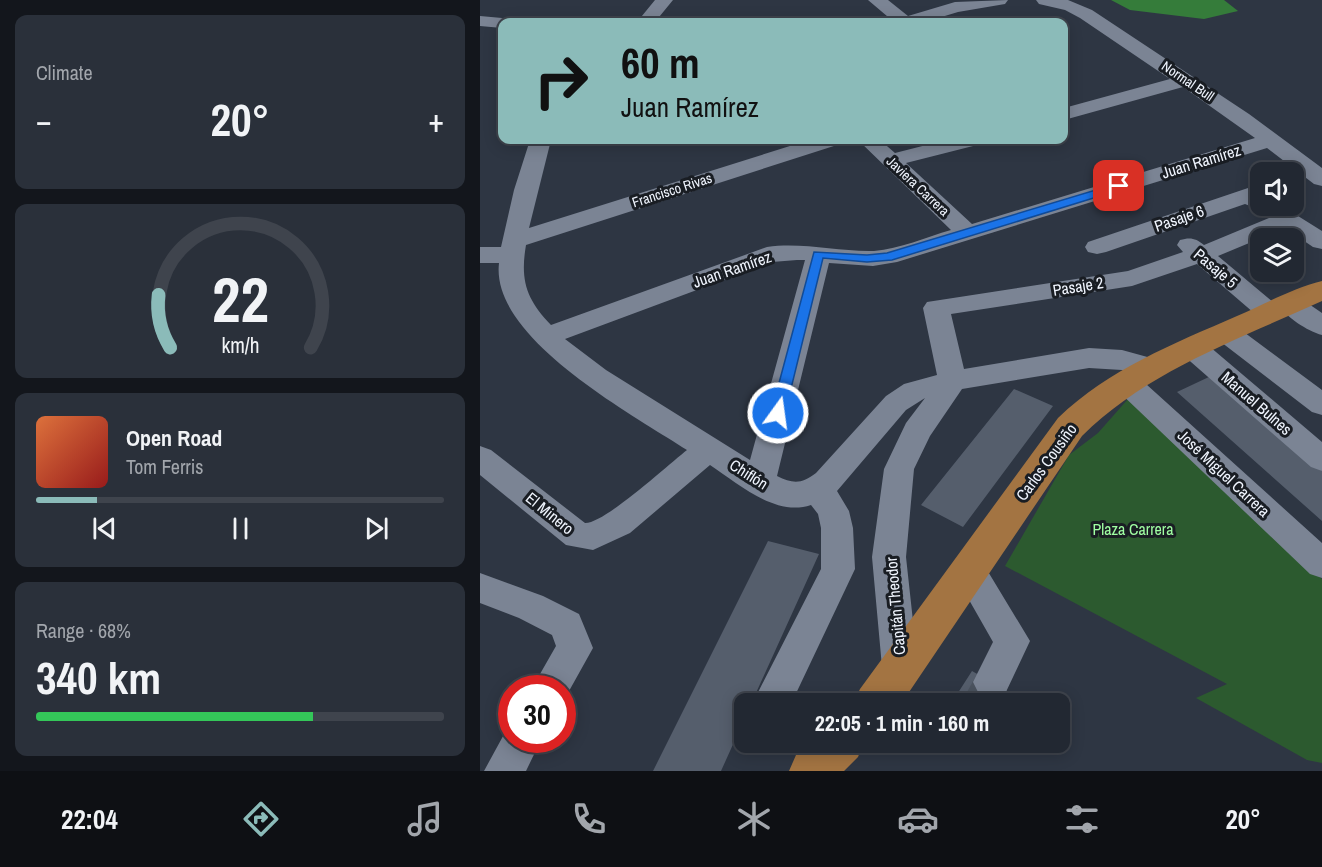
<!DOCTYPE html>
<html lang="en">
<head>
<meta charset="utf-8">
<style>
  :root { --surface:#222832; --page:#2a303a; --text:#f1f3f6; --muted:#a2a6ac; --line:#3f444d; --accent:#8bbbb9 }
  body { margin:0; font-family:"Archivo Narrow",sans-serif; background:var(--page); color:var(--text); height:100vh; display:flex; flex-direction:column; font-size:22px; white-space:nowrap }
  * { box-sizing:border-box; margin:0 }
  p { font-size:20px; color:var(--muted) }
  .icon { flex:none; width:33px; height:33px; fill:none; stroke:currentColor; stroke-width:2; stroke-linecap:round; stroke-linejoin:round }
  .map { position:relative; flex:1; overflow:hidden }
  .drawer { display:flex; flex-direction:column; gap:15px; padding:15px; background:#13161c; width:480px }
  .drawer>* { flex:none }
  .top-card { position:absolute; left:18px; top:18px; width:570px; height:126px; border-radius:12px; box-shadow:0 3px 15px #0003,0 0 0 2px var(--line); background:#8bbbb9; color:#111; overflow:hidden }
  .buttons { position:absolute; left:770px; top:162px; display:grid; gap:12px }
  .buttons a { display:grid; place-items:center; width:54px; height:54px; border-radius:12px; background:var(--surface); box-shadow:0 3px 15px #0003,0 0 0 2px var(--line); font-size:30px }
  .speed { position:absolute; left:18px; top:675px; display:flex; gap:12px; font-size:30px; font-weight:700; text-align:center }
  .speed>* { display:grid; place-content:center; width:78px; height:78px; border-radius:50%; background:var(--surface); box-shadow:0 3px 15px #0003,0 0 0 2px var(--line); line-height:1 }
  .speed .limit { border:9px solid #d22; background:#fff; color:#111 }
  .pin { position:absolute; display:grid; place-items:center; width:51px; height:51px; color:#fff; margin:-26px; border-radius:12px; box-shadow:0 3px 9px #0006 }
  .me { position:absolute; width:66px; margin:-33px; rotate:14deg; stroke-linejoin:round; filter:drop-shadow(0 0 4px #0008) }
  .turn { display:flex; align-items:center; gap:21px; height:126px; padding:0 24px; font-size:27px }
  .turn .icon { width:78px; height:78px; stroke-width:2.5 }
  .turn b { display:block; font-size:42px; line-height:51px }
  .big { font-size:45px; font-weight:700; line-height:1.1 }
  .drawer .tile { flex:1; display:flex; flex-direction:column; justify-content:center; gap:9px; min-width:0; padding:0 21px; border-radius:12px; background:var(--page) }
  .drawer .dial { align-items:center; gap:0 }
  .dial svg { height:156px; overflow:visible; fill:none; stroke:var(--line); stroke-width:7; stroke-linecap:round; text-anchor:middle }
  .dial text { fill:var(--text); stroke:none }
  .song { display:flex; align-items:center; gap:18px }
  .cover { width:72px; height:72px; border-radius:9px; background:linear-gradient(135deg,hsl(20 70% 55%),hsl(0 70% 35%)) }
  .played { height:6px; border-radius:3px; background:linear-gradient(90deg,var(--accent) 15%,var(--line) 15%) }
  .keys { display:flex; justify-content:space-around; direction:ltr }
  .heat { display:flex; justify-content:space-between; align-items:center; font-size:33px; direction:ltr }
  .charge { height:9px; border-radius:4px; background:linear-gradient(90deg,#34c759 68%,var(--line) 0) }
  .trip { position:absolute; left:254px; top:693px; width:336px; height:60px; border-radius:12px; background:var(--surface); box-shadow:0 3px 15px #0003,0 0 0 2px var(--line); font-weight:700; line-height:60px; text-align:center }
  .dock { display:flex; height:96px; justify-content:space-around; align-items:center; background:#0e1014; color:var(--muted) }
  .dock .icon { width:42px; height:42px }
  .dock .current { color:var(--accent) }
  .dock b { font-size:27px; color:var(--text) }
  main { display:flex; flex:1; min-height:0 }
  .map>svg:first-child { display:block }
</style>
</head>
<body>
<main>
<section class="drawer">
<div class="tile"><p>Climate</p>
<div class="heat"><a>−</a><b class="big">20°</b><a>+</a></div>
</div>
<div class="tile dial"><svg viewBox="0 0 100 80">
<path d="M14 69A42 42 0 1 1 86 69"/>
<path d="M14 69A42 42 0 0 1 8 42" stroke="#8bbbb9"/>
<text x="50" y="56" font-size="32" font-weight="700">22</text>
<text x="50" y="72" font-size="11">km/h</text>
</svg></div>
<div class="tile">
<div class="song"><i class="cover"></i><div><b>Open Road</b><p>Tom Ferris</p></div></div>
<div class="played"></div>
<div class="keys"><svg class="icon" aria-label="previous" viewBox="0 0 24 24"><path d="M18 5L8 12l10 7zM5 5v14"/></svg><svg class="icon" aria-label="pause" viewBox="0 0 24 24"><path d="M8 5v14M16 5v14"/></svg><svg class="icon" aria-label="next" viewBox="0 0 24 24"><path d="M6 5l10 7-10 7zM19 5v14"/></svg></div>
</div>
<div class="tile"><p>Range · 68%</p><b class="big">340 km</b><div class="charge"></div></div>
</section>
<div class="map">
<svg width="842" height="771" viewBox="0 0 842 771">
  <rect width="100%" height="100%" fill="#2e3643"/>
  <path fill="#2c5a2f" d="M648,399L842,579V763L827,760L716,698L747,684L525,566L589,455L618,433Z"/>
  <path fill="#357c3a" d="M631,0H744L758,11L724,19L650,10Z"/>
  <path fill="#555e6c" d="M731,376L842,471V521L697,392Z
    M534,389L573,406L483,527L441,505Z
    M288,541L339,554L271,704H264V720L241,771H173Z
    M492,671L550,704H481L474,699Z"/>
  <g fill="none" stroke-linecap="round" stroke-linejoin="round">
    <path stroke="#4b535f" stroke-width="34" stroke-dasharray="34 17" stroke-linecap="butt" d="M500,704L512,682"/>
    <path fill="#7b8494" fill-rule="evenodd" d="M175,0H193L175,22H157Z
      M388,0H408L428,16L475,2L528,0L525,4L478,12L445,22H414Z
      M556,0H588L612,10L769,114L842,168V186L834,184L787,148L417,262L393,266L349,263L297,476C313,484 322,484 336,473L406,396L424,384L457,375L443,308L447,302L648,271L703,252L697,245L700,240C710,237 716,238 724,245L789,218L780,210L765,204L626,252L617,254L608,252L605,247L608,242L768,188L780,193V206H802L842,231V249L833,247L805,228L738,256L799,307L803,313L799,319L790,322L781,319L717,264L652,286L471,314L484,369L609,348L642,350L682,361L686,368L682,375L672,378L642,370L609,368L482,389L450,436L434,469L426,557L438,667L433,679L420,684L407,679L402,667L392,557L404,469L426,423L445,398L426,410L357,491L369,511L373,528L375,569L311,704H272L341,569V528L338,514L331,505C295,517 259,484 230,465L150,533L113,550L86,545L0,475V446L11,450L105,523C124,524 189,464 207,450C152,414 10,338 19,263H0V247H21L34,190L50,140H71L49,228L329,140H360L357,145L46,245C40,280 46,299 71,325L287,247C323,242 358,252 394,251C420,249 446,237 471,230L378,140H400L415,153L466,140H499L497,145L426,163L492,224L775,138L703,87L584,120V108L690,79L600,18L585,10L559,4ZM317,260H325L270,460L126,370L85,339L292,262Z
      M0,16L22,18L31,22H22V28L0,26Z
      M811,296L820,298L842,313V335C827,331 806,317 798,304L802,298Z
      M747,324L757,327L842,390V415L832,412L737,339L734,333L737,327Z
      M713,339L723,341L842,442V471L831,467L703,355L699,348L703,341Z
      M646,372L656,375L842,543V578L830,574L636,389L632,382L636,375Z
      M489,556L501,560L550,641L525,694L512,699L499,694L493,682L513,642L472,570L477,560Z
      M0,573L63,596L99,614L113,648L84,700L82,701V688H52L76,646L72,635L39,618L0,603Z
      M32,725V740H61L46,771H4L28,727Z"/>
    <path fill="#a37442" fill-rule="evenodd" d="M842,281V301C759,339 667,371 602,436L421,704H373L380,689L578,418C629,369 693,344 757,316C785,304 813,288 842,281Z
      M329,742H384L378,757L364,771H309L316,755Z"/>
  </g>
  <path fill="#1a73e8" stroke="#114b97" stroke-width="1.5" d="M639,183L643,184V189L412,260L387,262L343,258L305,413L298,418L293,417L291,413L334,252L387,255L407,253Z"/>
  <g text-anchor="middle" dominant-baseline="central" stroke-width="6" stroke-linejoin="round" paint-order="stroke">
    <g font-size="14" fill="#f0f5fe" stroke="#191d23">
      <text transform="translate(708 81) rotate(34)">Normal Bull</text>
      <text transform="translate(438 186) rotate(43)">Javiera Carrera</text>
      <text transform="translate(192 190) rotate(-18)">Francisco Rivas</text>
    </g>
    <g font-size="16" fill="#f0f5fe" stroke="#191d23">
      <text transform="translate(721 161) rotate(-17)">Juan Ramírez</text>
      <text transform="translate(699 218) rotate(-19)">Pasaje 6</text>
      <text transform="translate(736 268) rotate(40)">Pasaje 5</text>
      <text transform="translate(252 269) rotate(-19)">Juan Ramírez</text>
      <text transform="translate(598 286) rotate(-9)">Pasaje 2</text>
      <text transform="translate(777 403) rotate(41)">Manuel Bulnes</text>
      <text transform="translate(566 462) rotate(-54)">Carlos Cousiño</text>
      <text transform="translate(744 473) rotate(43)">José Miguel Carrera</text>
      <text transform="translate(269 474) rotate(32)">Chiflón</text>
      <text transform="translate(70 513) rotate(39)">El Minero</text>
      <text transform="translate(415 606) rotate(-95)">Capitán Theodor</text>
    </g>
    <g font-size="16" fill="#a0ffa3" stroke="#191d23">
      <text x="653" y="529">Plaza Carrera</text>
    </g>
  </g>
</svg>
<div class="buttons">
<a><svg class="icon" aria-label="sound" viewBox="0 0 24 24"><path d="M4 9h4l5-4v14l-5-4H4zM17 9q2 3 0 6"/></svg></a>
<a><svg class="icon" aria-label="layers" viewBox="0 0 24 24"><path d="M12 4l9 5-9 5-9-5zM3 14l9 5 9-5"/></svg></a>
</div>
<div class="speed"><div class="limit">30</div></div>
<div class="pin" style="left:639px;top:186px;background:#d93025"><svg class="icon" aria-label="arrive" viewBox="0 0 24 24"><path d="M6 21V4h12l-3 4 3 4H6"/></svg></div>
<svg class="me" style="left:298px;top:413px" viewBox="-20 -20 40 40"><circle r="17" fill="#1a73e8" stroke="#fff" stroke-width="3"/><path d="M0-11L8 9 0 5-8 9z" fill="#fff"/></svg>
<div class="trip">22:05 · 1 min · 160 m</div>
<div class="top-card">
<div class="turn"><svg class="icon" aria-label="right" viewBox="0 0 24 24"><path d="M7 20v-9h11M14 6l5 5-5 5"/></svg><div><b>60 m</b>Juan Ramírez</div></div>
</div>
</div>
</main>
<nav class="dock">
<b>22:04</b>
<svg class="icon current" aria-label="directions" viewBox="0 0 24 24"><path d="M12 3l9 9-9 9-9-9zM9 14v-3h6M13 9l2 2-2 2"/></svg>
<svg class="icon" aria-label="music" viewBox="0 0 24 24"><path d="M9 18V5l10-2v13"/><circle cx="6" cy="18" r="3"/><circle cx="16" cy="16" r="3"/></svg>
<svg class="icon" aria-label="phone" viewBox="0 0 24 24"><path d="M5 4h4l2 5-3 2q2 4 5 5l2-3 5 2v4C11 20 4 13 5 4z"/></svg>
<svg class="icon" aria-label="climate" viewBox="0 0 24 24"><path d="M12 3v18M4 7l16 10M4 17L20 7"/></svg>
<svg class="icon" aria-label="car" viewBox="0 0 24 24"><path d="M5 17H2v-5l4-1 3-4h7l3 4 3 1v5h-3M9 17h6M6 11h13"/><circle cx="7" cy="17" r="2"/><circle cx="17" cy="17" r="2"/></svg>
<svg class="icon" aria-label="filters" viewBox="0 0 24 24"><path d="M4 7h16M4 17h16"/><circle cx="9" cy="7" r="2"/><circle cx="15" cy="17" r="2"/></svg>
<b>20°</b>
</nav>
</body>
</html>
